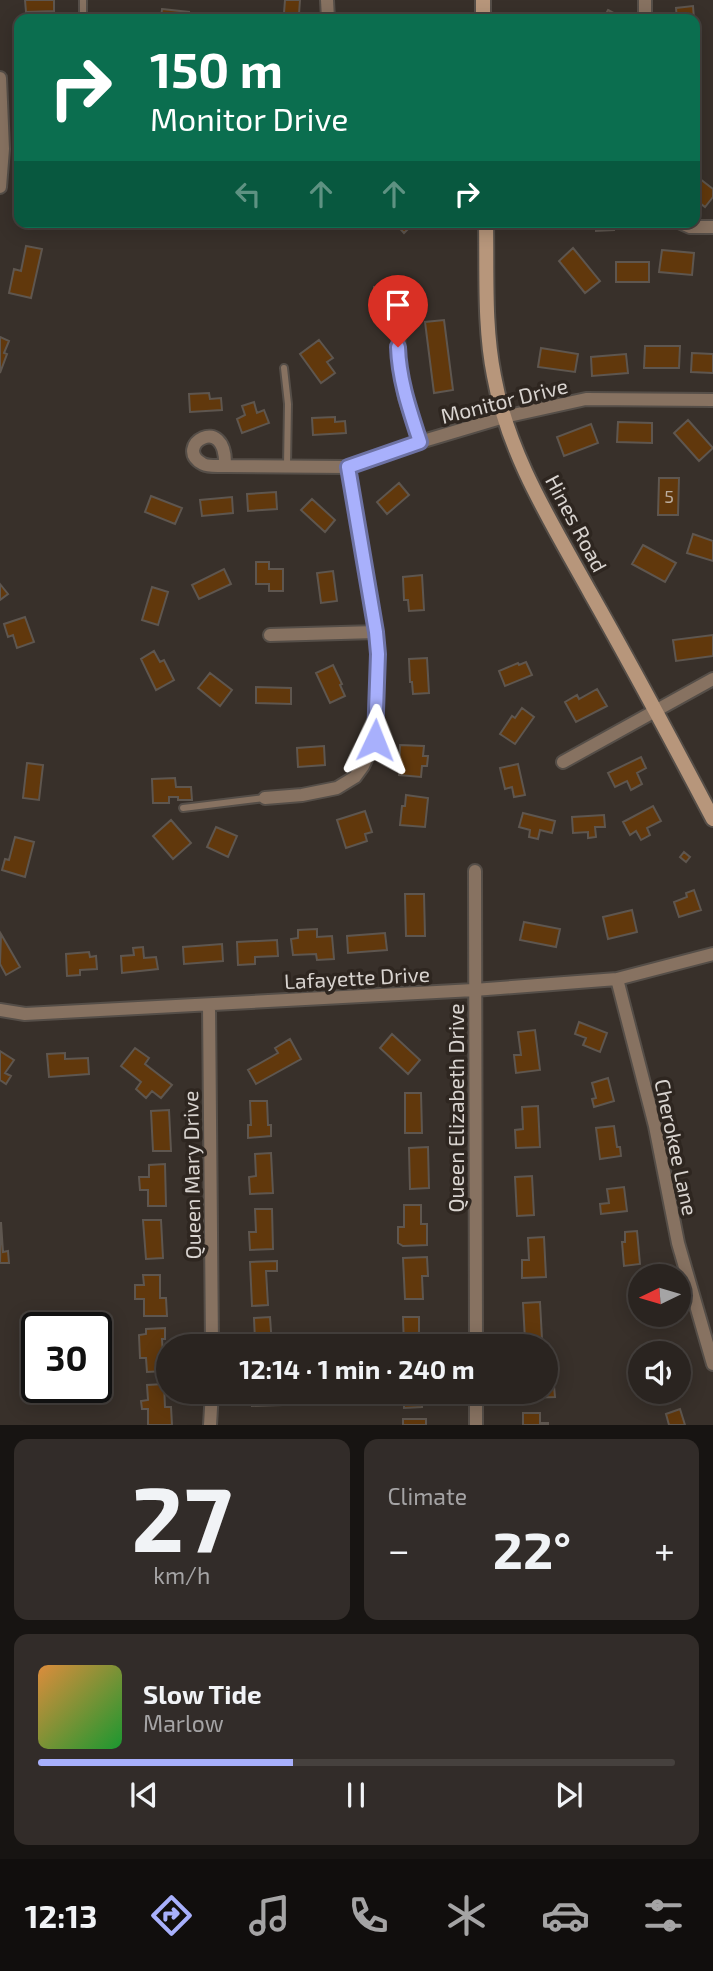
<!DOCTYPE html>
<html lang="en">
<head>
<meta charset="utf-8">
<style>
  :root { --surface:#2a2420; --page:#322c29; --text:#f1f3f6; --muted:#a5a4a5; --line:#46413e; --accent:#a8b0fc }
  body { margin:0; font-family:"Exo 2",sans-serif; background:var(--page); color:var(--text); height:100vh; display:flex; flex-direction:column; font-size:26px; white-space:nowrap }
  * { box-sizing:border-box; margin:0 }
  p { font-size:23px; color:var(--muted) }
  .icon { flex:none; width:38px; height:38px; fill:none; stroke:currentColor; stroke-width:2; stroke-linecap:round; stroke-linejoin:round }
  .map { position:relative; height:1425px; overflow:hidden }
  .panel { display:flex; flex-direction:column; gap:14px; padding:14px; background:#171412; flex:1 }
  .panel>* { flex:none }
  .top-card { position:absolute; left:14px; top:14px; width:686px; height:214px; border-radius:14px; box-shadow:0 4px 18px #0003,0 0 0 2px var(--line); background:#0b6e4f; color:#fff; overflow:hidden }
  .needle { width:46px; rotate:265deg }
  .fabs { position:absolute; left:628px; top:1264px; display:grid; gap:14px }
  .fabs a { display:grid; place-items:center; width:63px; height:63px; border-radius:50%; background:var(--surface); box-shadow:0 4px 18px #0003,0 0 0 2px var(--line); font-size:35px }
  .speed { position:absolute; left:21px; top:1312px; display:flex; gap:14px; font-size:35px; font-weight:700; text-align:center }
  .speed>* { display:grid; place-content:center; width:91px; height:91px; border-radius:50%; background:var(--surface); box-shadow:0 4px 18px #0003,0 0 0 2px var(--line); line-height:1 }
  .speed .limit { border:4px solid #111; border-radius:10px; background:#fff; color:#111 }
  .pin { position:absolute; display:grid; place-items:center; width:60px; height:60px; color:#fff; margin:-72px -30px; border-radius:50% 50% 50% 0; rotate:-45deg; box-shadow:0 0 7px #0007 }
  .pin .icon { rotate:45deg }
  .me { position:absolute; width:77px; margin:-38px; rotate:2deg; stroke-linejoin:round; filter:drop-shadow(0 0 5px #0008) }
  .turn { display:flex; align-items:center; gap:24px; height:147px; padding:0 21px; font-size:32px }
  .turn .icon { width:91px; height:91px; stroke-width:2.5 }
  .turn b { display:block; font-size:49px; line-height:60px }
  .lanes { display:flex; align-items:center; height:66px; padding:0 21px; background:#0003; justify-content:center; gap:35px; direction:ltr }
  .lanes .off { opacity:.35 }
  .big { font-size:52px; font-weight:700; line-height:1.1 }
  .panel .card { flex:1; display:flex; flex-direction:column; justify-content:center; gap:10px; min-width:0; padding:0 24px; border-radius:14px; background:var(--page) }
  .panel .dial { align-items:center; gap:0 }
  .dial b { font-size:91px; line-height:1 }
  .song { display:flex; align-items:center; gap:21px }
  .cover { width:84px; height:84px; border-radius:10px; background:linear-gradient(135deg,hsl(30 70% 55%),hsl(130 70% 35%)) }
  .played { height:7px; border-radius:4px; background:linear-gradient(90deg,var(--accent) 40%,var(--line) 40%) }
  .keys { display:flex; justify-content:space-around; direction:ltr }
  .heat { display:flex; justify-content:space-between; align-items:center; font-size:38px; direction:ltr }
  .panel .tiles { flex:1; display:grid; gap:14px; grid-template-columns:1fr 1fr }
  .card:last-child { grid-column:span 2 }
  .trip { position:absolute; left:156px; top:1334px; width:402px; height:70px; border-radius:35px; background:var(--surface); box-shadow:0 4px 18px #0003,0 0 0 2px var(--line); font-weight:700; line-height:70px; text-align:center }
  .menu { display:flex; height:112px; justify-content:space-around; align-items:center; background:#110e0d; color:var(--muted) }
  .menu .icon { width:49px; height:49px }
  .menu .current { color:var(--accent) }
  .menu b { font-size:32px; color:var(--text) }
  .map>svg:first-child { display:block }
</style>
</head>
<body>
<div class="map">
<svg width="713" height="1425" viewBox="0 0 713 1425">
  <rect width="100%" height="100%" fill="#38302a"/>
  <path fill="#61380c" stroke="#5e564f" stroke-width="2" d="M25,0H54V11L26,12Z
    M285,0H300L299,14L284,13Z
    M693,6L694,19H677L676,8Z
    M162,9L189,12L188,19H161Z
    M608,10L623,18V19H603Z
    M567,16V19H534Z
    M695,175L713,189V197L705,207L695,199Z
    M394,222H415L404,233Z
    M596,222H614V230L596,231Z
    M26,246L42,249L31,298L9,293L14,269L21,271Z
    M573,248L600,281L585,293L559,261Z
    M662,250L694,253L692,275L659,272Z
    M616,262H649V282H616Z
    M417,284L419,303L375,306L374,287Z
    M444,320L453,390L434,393L425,322Z
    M0,337L9,341L4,353L7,354L0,373Z
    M319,340L333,358L327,362L335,373L321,383L300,354Z
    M645,346H680L679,368H644Z
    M541,348L578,354L575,372L538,367Z
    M692,353L713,354V373L691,372Z
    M626,354L628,373L592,376L591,357Z
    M209,393L210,399L221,398L222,410L190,412L189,394Z
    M254,402L257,413L264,410L269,423L242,433L237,419L245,415L242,406Z
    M335,417V422L345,421L346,433L313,435L312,418Z
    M688,420L713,448L699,461L674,433Z
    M618,422L652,423V443L617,442Z
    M591,424L598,443L564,456L557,437Z
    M659,478H679L678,515H658Z
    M399,483L409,495L387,514L377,502Z
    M276,492L277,509L248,511L247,494Z
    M151,496L182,508L175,524L145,512Z
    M232,497L233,513L202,516L200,500Z
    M312,499L335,520L325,532L301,510Z
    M693,534L713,541V561L687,553Z
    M643,545L676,563L665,582L632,564Z
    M256,562H269V569H283V591H269V584H256Z
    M224,569L231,584L199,599L192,585Z
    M333,571L337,601L321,603L317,573Z
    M422,575L424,610L409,611L408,600H404L403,577Z
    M0,584L8,594L0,600Z
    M152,587L168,592L158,625L142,620Z
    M25,617L34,642L17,648L13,635L8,637L4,624Z
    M713,635V656L676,661L673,640Z
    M154,651L160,662L164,660L174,680L156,690L141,659Z
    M427,658L429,693L413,694L412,682H410L409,659Z
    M526,662L532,675L505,686L499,671L518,663L519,665Z
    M333,665L342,684L340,685L345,696L330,703L316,673Z
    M210,673L232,690L220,706L198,688Z
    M256,687L291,688V704L256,703Z
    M597,689L607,706L576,722L565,702L577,695L579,699Z
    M522,708L534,717L515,744L500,734L512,716L515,718Z
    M400,745L424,746L423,756H428L427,766H422L421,777L399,775Z
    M324,746L325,765L298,767L297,748Z
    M641,757L646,768L637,773L642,784L631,790L627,781L615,787L608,773Z
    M27,763L43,765L39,800L23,798Z
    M518,764L525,795L514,797L512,787L505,789L500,768Z
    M175,778L176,787H191L192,800H178V797H169V803H153L152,779Z
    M406,795L428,798L425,827L400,825L402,806H405Z
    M653,806L661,821L647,828L650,835L641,840L636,831L630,835L623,822Z
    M365,811L372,832L365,834L367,841L346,848L337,820Z
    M523,813L555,821L552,833L540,830L538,839L529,837L530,830L519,827Z
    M604,815L605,827H595L596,837L588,838V832L573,833L572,817Z
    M171,820L191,843L173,859L153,836Z
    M216,827L237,836L228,857L207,847Z
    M15,837L34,842L25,877L2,870L5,859L9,860Z
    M684,852L690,857L686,862L680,857Z
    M694,890L701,910L679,917L674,902L687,897L686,893Z
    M405,894H424L425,936H406Z
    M632,910L637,932L608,939L603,917Z
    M524,922L560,929L556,947L520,940Z
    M317,929V937L332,936L334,959L317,960L316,954L293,955L291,939L298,938V930Z
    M385,933L387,950L348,953L347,936Z
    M1,934L20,967L6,975L0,964Z
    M277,940L278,956L255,957V964L238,965L237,942Z
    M222,944L223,961L184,964L183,947Z
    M143,947L144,958L156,957L158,969L122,973L121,956L134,955L133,948Z
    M89,952L90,957L96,956L97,969L80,970V975L67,976L66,954Z
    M579,1022L607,1033L600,1052L583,1045L586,1038L575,1034Z
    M535,1030L540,1070L516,1073L514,1055H521L518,1032Z
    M392,1034L420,1060L408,1074L380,1048Z
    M290,1039L301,1059L256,1084L248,1070L278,1053L275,1048Z
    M135,1048L149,1058L145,1064L172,1085L161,1098L152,1091L146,1098L136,1089L141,1082L121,1066Z
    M0,1051L14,1060L5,1073L11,1076L6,1084L0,1080Z
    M65,1053V1059L88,1058L89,1074L49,1077L47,1054Z
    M608,1078L614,1101L594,1107L592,1099L596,1098L592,1083Z
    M405,1093H421L422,1133H405Z
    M250,1101H267L268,1125H271V1136L248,1138V1125H251Z
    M538,1106L540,1147L516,1148L515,1130L523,1129L522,1107Z
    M169,1110L171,1151H153L151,1111Z
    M614,1126L617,1147H620L621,1156L600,1159L596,1128Z
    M428,1147L429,1188L410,1189L409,1148Z
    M271,1153L273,1193L250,1194L249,1177L256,1176L255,1154Z
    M165,1164L166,1206H148V1190H140L139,1177H149V1165Z
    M532,1176L534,1215L517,1216L515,1177Z
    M624,1187L627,1211L601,1214L600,1204L609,1203L607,1189Z
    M404,1205H421V1224H427V1245L403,1246L398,1243V1227H404Z
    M255,1209H272L273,1249L250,1250L249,1232H256Z
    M143,1220H161L163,1258L146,1259Z
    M1,1222L3,1252L8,1251L9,1263H0Z
    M637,1231L640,1264L624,1266L622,1242H625V1232Z
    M544,1237L546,1277L522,1278V1260H529L528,1238Z
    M427,1257L428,1276H422L423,1299H405L403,1258Z
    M277,1261V1271H266L268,1305L252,1306L250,1262Z
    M143,1275H160V1298H166L167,1316H144V1299H135V1285H144Z
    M640,1285V1313H635L631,1286Z
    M540,1302L542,1339L525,1340L523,1303Z
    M270,1317L272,1346H248V1341L255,1340L254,1318Z
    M403,1317H419V1339H426V1346H404Z
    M165,1328V1339H162L164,1371L147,1372L146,1358H140L139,1335L146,1334V1329Z
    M547,1357L548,1387L554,1386L555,1397L525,1398V1391H546Z
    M164,1384L165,1407H171L172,1425H148V1409H142L141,1401L148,1400L147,1385Z
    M252,1391H281L282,1405L252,1406Z
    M404,1391H422V1407L404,1408Z
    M680,1409L685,1425H669L666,1414Z
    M523,1413H540V1423H548V1425H523Z
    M403,1419H426V1425H403Z"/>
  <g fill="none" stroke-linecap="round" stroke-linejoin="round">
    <g stroke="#554e48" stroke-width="10">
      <path id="lane" d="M83,0V19
        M284,368L288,404L287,466
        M183,808L265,798"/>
    </g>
    <g stroke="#554e48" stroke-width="16">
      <path id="street" d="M327,0L328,19
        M645,19V0
        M0,78L3,149L0,187
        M679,222L690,227H713
        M398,330L399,363L405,398L420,442
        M225,466C227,411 171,447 203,464C209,467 217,466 225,466L348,467L420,442L504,417L586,399L713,400
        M270,635L376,632
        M563,762L713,679
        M265,798L302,795L337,788L355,777L363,766L375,740L378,654L376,632L348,467
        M475,871L476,1346
        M617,979L655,1126L678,1243L713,1364
        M209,1005L212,1346
        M0,1010L25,1014L474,990L617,979L713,954
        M476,1391V1425
        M210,1425L212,1391"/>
    </g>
    <g stroke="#554e48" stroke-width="18">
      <path id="secondary" d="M483,0V19
        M486,222C487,273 484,326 494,376C508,455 553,525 591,594C633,668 673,743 713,819"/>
    </g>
    <use href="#lane" stroke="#877261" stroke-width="6"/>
    <use href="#street" stroke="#877261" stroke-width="12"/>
    <use href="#secondary" stroke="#b7967b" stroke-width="14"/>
  </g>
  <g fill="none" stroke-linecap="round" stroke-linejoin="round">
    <g stroke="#6d72a4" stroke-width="18">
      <path id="route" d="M375,740L378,654L376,632L348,467L420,442C410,411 399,380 398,347"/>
    </g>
    <use href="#route" stroke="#a8b0fc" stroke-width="12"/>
  </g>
  <g text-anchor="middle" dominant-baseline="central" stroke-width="7" stroke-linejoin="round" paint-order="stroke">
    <g font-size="18" fill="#bbad9f">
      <text x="669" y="496">5</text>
    </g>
    <g font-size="21" fill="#d9d4d0" stroke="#2e2620">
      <text transform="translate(504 400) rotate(-14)">Monitor Drive</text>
      <text transform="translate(577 523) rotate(62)">Hines Road</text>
      <text transform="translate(357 977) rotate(-3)">Lafayette Drive</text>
      <text transform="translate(455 1108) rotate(-90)">Queen Elizabeth Drive</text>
      <text transform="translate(677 1147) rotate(78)">Cherokee Lane</text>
      <text transform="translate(191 1175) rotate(-91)">Queen Mary Drive</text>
    </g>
  </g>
</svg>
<div class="fabs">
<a><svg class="needle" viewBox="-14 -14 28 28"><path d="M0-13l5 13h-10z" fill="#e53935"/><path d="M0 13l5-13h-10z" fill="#a5a4a5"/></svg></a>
<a><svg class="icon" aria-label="sound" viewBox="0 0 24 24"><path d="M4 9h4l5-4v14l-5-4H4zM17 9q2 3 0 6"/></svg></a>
</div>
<div class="speed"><div class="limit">30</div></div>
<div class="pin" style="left:398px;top:347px;background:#d93025"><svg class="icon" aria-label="arrive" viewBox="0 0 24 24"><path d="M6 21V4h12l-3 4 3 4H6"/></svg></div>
<svg class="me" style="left:375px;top:740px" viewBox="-20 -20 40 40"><path d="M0-17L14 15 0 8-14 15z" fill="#a8b0fc" stroke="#fff" stroke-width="4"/></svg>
<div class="trip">12:14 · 1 min · 240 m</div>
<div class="top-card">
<div class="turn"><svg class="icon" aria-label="right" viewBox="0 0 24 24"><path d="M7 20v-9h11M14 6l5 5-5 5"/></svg><div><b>150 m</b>Monitor Drive</div></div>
<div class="lanes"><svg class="icon off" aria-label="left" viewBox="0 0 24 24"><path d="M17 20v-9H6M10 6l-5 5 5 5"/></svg><svg class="icon off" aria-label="ahead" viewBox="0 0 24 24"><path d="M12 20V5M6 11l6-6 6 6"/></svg><svg class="icon off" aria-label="ahead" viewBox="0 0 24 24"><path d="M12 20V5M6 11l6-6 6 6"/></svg><svg class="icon" aria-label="right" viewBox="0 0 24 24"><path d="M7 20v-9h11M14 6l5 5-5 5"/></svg></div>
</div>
</div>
<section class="panel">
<div class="tiles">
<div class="card dial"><b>27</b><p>km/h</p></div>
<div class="card"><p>Climate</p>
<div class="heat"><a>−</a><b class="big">22°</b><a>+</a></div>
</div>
<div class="card">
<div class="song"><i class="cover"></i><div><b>Slow Tide</b><p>Marlow</p></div></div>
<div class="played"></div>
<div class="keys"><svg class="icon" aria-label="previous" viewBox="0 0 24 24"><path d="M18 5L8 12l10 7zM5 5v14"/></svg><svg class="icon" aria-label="pause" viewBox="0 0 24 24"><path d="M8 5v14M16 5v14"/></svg><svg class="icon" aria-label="next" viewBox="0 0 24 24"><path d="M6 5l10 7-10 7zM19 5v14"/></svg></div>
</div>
</div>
</section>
<nav class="menu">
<b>12:13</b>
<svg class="icon current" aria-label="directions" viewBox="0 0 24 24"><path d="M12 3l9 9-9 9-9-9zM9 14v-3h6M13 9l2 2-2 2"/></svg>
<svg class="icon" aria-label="music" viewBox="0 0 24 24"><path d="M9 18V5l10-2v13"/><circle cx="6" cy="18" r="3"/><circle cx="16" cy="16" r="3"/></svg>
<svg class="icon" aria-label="phone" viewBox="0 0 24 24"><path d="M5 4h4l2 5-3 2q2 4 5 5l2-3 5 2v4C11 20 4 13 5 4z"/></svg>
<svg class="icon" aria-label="climate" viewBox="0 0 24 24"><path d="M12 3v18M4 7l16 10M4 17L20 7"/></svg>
<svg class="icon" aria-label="car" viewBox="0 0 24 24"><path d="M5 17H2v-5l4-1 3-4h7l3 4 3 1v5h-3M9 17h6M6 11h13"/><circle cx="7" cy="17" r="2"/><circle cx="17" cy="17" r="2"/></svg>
<svg class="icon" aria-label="filters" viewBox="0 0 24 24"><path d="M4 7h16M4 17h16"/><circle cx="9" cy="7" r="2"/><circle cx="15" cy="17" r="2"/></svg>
</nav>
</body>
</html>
